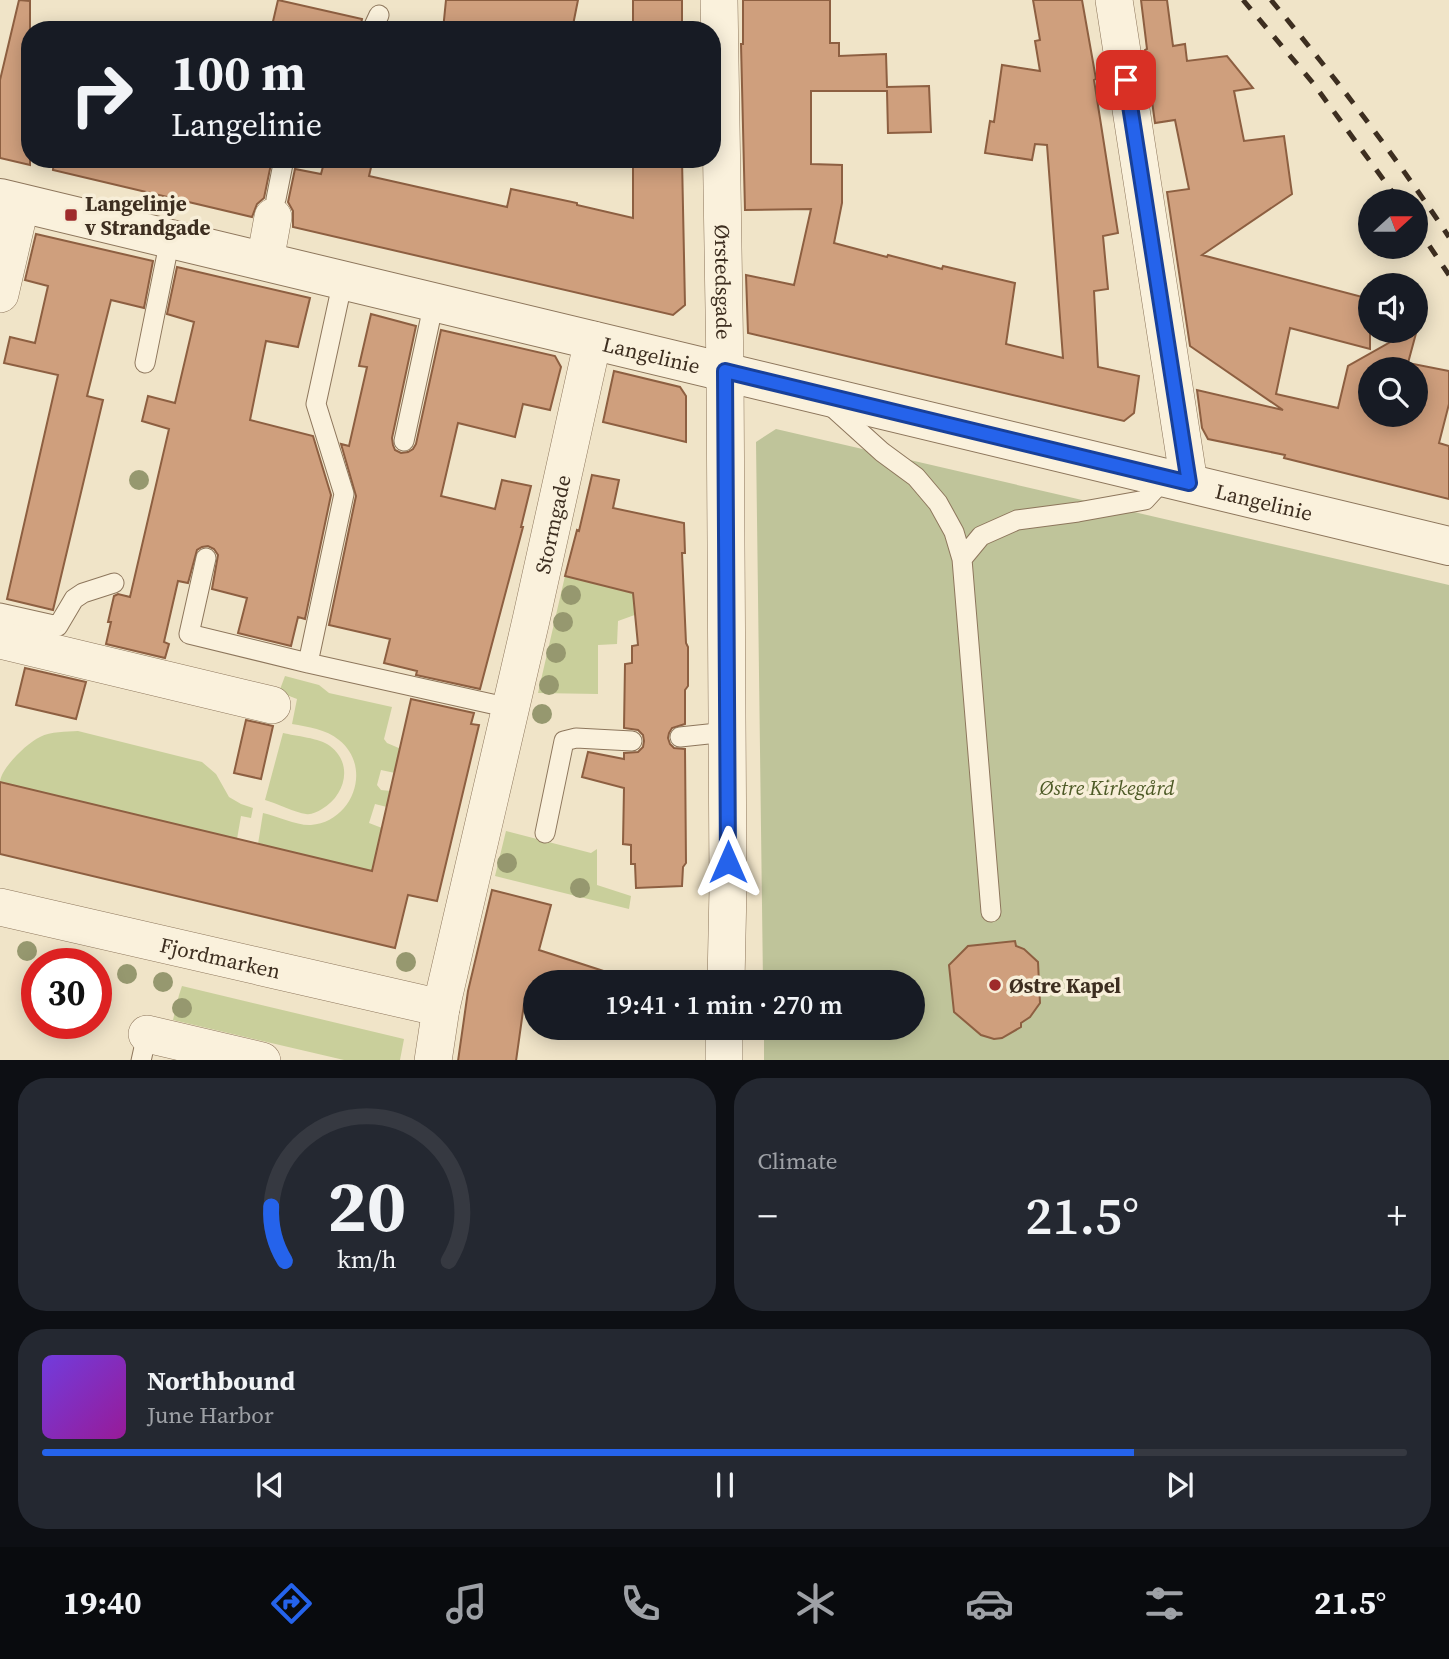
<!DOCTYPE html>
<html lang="en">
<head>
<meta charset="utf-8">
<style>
  :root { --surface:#171b24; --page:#242831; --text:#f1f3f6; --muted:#9ea1a6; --line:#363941; --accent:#2563eb }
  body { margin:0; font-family:"Source Serif 4",serif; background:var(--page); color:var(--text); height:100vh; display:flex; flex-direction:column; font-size:26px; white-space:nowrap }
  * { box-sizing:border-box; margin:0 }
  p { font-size:23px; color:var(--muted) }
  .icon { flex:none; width:38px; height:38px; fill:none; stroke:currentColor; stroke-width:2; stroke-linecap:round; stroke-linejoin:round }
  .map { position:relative; height:1060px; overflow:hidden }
  .side { display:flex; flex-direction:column; gap:18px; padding:18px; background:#0d0f14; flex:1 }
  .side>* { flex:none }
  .top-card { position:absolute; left:21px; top:21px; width:700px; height:147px; border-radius:28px; box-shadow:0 4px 18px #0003; background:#171b24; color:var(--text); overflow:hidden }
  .needle { width:46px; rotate:69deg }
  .controls { position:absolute; left:1358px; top:189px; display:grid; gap:14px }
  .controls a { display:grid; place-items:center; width:70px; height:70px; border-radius:50%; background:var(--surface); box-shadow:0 4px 18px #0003; font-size:35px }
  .speed { position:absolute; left:21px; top:948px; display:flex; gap:14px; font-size:35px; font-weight:700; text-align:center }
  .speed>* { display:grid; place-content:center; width:91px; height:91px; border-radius:50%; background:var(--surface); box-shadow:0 4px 18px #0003; line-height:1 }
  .speed .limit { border:10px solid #d22; background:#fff; color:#111 }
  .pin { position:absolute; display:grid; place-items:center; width:60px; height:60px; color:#fff; margin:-30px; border-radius:14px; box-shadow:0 4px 10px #0006 }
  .me { position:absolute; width:77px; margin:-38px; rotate:0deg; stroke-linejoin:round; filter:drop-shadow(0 0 5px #0008) }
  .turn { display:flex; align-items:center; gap:24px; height:147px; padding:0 35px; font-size:32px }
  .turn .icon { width:91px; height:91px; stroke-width:2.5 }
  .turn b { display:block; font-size:49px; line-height:60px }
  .big { font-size:52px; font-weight:600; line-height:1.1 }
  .side .widget { flex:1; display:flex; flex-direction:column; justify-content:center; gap:10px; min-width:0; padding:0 24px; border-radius:28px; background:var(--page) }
  .side .dial { align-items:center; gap:0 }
  .dial svg { height:182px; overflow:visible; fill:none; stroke:var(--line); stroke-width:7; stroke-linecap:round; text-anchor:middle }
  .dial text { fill:var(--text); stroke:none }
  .song { display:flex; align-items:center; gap:21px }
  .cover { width:84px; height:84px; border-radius:10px; background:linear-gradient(135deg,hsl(260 70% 55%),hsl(300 70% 35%)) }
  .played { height:7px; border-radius:4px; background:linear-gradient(90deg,var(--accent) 80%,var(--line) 80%) }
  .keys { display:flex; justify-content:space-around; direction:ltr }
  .heat { display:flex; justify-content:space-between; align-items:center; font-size:38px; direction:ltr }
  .side .tiles { flex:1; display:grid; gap:18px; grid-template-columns:1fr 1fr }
  .widget:last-child { grid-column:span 2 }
  .trip { position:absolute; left:523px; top:970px; width:402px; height:70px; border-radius:35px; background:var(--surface); box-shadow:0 4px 18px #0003; font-weight:600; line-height:70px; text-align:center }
  .menu { display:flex; height:112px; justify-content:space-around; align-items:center; background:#090b0e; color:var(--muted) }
  .menu .icon { width:49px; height:49px }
  .menu .current { color:var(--accent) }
  .menu b { font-size:32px; color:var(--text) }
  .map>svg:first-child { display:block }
</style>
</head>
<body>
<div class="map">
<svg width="1449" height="1061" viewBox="0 0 1449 1061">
  <rect width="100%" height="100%" fill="#f0e4c8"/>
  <path fill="#c9cf9b" d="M565,576L644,596L643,612L618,621L617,644L598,645V694L538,693Z
    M285,676L319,685L329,693L392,707L384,739L387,743L401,749L395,773L381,770L377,785L381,790L391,791L387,807L375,804L369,823L382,828L372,871L258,844L263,813C276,816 298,826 311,825C353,822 373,767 339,740C326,729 308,727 292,724L297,699L279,692Z
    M78,731L202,762L216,774L229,797L241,804L253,808L251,818L241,816L237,839L0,782C1,768 27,743 40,737C51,731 66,732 78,731Z
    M283,733C295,736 320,738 330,746C354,764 345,796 322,809C317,812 311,815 306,814C296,813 276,803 265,800Z
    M506,831L591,853L597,849V885L631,896L629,909L495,876Z
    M182,986L404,1039L400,1060H344L173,1020L179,995Z"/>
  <path fill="#bfc49a" d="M776,429L1449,585V1060H764V1027H914V982H763L756,442Z"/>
  <path fill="#cf9f7d" stroke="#8d5f41" stroke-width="2" fill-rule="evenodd" d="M19,0L30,1V165L0,158V80Z
    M278,0L362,19L360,30H271Z
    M446,0H578L572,30H443Z
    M633,0H682V30H633Z
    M743,0H830V43H839V56L886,54L887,87L929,86L931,132L888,133L887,91H811V164L842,165V203L834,243L887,257L888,255L942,269L943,266L1015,283L1006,344L1063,358L1047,145L1035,144L1032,160L985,153L990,121L994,122L1002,65L1040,71L1035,41L1040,40L1033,0H1082L1096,79L1094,80L1118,233L1103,236L1108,289L1094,291L1098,367L1139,376L1134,413L1124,421L748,333L746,275L794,285L811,209L745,210L741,44H743Z
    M1141,0H1167L1173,46L1185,44L1187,61L1227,56L1253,88L1234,91L1244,141L1284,136L1292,194L1202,255L1370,299V349L1290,328L1276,394L1338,408L1348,366L1410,331H1416V327L1418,326L1408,363L1449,371V404L1439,443L1449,446V499L1284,458L1285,455L1208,439L1202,428L1197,390L1283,410L1190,346L1167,192L1189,189L1175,120L1155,123L1145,50L1147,49ZM1370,369H1416V415H1370Z
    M54,159H246L271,164L264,198L257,204L252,217L53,170Z
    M325,159H373L369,176L507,207L511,189L577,203V205L633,218V159H682L685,305L673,315L293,227V211L288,202L295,169L321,174Z
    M36,234L153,261L144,308L111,300L87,396L103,400L53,610L7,599L58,375L4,363L10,337L35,343L48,286L25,280Z
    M177,267L310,298L298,347L266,341L250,420L313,436L331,495L305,619L298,617L291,646L238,633L247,598L212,589L218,555L214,549L208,546L202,547L197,550L188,583L178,581L164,642L169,644L165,658L106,644L111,622H108L114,596L118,594L130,597L169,429L142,421L148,396L175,403L194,322L167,314Z
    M371,314L416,326L392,438L393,445L395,450L401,453L408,452L413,449L416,444L441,330L555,356L561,367L550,410L523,404L515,437L458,423L441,496L495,509L502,480L531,486L521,527H523L480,689L416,675L417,671L384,663L390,639L329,625L356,496L341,444L349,446L367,367L359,366Z
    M614,371L680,387L686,396V442L603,422Z
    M592,475L619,480L613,508L684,523L685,553H682L686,643L688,647V686L685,690V724L672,728L669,733L668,738L670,744L674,748L685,749L686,863L683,867L682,886L636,888L635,864H631V845L623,844L624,788L582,777L588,752L624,759V753L638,752L643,747L644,741L643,735L638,730L624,728L625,664L632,663V646L638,645L633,593L565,576L577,530L579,531Z
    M25,668L86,682L76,719L16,705Z
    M411,699L474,713L471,724L479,725L437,901L408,895L395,948L0,854V782L372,871Z
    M246,720L273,726L261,779L234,773Z
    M492,890L551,905L539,950L619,976V982H536V1006L524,1004L516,1061H458L468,991Z
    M1015,941L1016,946L1024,949L1038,962L1040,1003L1030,1017L1021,1023V1027L1002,1038L994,1039L981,1035L954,1012L949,965L968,946Z"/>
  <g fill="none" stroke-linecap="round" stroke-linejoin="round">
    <g stroke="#8d765c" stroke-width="21">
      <path id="service" d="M372,30L379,15
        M276,199L284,159
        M145,363L170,239
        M830,405L882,452L916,477L938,503L954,532L962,559L991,912
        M404,441L434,302
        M206,558L189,634L308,663L344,494L316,404L343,280
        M962,559L981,536L1017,520L1078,512L1145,500L1166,477
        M0,613L58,626L74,599L83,593L114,583
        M308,663L510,708
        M680,737L727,732
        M545,833L564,741L576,738L632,741
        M141,1061L147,1034"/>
    </g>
    <g stroke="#8d765c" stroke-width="38">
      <g id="minor">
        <path id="s1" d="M719,0L725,371L728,888L726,982"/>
        <path d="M1114,0L1189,483"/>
        <path d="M265,261L273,217"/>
        <path d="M0,294L21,203"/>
        <path d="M0,640L272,705"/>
        <path id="s2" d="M0,907L441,1008"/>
        <path d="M147,1034L262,1061"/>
        <path id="s3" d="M433,1061L441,1008L531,620L593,340"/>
        <path d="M724,1061V1027"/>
      </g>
    </g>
    <g stroke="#8d765c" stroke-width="40">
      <g id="tertiary">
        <path id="s4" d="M0,198L1449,546"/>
      </g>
    </g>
    <use href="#service" stroke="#faf1dc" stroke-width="19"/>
    <use href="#minor" stroke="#faf1dc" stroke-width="37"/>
    <use href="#tertiary" stroke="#faf1dc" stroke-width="38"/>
    <path stroke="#3d2e20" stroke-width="5" stroke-dasharray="12 12" stroke-linecap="butt" d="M1243,0L1313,83L1399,201
      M1271,0C1334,76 1394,154 1449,237
      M1416,226L1449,275"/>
  </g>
  <g fill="#96986f">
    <circle cx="139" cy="480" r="10"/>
    <circle cx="571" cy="595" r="10"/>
    <circle cx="563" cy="622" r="10"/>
    <circle cx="556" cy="653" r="10"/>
    <circle cx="549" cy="685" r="10"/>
    <circle cx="542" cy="714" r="10"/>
    <circle cx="507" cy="863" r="10"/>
    <circle cx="580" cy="888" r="10"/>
    <circle cx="27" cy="951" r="10"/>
    <circle cx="406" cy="962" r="10"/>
    <circle cx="127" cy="974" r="10"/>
    <circle cx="163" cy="982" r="10"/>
    <circle cx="182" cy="1008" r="10"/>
  </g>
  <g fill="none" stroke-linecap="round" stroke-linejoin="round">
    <g stroke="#184099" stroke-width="18">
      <path id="route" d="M728,862L725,371L1189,483L1126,80"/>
    </g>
    <use href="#route" stroke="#2563eb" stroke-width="12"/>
  </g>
  <g fill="#9e2a2b" stroke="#f7eed8" stroke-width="2.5">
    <rect x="64" y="208" width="14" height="14" rx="3.5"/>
    <circle cx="995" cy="985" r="7"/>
  </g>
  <g text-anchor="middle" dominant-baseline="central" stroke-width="7" stroke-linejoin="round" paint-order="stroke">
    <g font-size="21" font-weight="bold" fill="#3d2e20" stroke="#f7eed8" text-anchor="start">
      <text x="85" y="203">Langelinje<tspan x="85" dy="24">v Strandgade</tspan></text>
      <text x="1009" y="985">Østre Kapel</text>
    </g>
    <g font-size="21" fill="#3d2e20" stroke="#f7eed8">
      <text stroke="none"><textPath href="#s1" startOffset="282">Ørstedsgade</textPath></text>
      <text stroke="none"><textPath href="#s4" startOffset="670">Langelinie</textPath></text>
      <text stroke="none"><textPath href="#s4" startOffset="1300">Langelinie</textPath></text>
      <text stroke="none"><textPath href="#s3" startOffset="550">Stormgade</textPath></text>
      <text stroke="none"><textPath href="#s2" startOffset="226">Fjordmarken</textPath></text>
    </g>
    <g font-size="21" font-style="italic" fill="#4d5a26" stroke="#f7eed8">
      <text x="1107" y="787">Østre Kirkegård</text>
    </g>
  </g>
</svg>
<div class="controls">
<a><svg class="needle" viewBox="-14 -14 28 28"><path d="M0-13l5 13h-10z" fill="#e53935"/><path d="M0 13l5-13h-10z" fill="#9ea1a6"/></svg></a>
<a><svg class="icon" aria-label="sound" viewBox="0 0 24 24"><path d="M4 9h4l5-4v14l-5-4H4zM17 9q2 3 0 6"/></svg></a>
<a><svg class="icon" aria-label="search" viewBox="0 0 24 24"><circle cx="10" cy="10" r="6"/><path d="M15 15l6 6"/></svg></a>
</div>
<div class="speed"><div class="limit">30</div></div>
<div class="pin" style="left:1126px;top:80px;background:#d93025"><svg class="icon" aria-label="arrive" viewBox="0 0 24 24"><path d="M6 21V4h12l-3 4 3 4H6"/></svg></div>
<svg class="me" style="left:728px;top:862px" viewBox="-20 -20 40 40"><path d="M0-17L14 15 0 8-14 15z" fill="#2563eb" stroke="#fff" stroke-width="4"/></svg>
<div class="trip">19:41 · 1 min · 270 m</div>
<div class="top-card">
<div class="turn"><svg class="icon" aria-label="right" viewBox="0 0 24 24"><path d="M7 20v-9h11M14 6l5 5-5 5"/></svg><div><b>100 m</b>Langelinie</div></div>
</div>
</div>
<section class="side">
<div class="tiles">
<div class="widget dial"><svg viewBox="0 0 100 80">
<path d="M14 69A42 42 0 1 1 86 69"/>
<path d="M14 69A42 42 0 0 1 8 45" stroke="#2563eb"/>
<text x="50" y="56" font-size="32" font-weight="700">20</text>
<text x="50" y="72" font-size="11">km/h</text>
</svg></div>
<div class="widget"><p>Climate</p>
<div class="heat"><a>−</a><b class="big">21.5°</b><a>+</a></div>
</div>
<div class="widget">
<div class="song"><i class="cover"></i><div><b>Northbound</b><p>June Harbor</p></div></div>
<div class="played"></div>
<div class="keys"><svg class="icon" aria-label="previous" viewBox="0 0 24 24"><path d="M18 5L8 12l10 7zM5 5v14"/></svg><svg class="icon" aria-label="pause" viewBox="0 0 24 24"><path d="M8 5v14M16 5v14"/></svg><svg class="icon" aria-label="next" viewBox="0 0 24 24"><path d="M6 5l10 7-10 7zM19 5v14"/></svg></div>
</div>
</div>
</section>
<nav class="menu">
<b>19:40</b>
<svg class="icon current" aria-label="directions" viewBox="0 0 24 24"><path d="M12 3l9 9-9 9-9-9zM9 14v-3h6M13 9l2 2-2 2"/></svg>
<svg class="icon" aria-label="music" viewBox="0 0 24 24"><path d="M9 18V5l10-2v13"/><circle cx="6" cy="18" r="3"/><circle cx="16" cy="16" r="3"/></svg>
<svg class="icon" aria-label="phone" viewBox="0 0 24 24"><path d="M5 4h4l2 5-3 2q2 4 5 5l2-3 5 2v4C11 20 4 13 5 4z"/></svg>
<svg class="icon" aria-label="climate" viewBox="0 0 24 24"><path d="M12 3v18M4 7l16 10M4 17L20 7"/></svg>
<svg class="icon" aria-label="car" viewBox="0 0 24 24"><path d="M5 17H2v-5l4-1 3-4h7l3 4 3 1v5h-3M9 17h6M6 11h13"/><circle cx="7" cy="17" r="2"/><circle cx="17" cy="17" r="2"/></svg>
<svg class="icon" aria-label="filters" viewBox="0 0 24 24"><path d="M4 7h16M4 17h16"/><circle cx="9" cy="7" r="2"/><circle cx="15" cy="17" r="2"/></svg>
<b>21.5°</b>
</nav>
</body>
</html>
